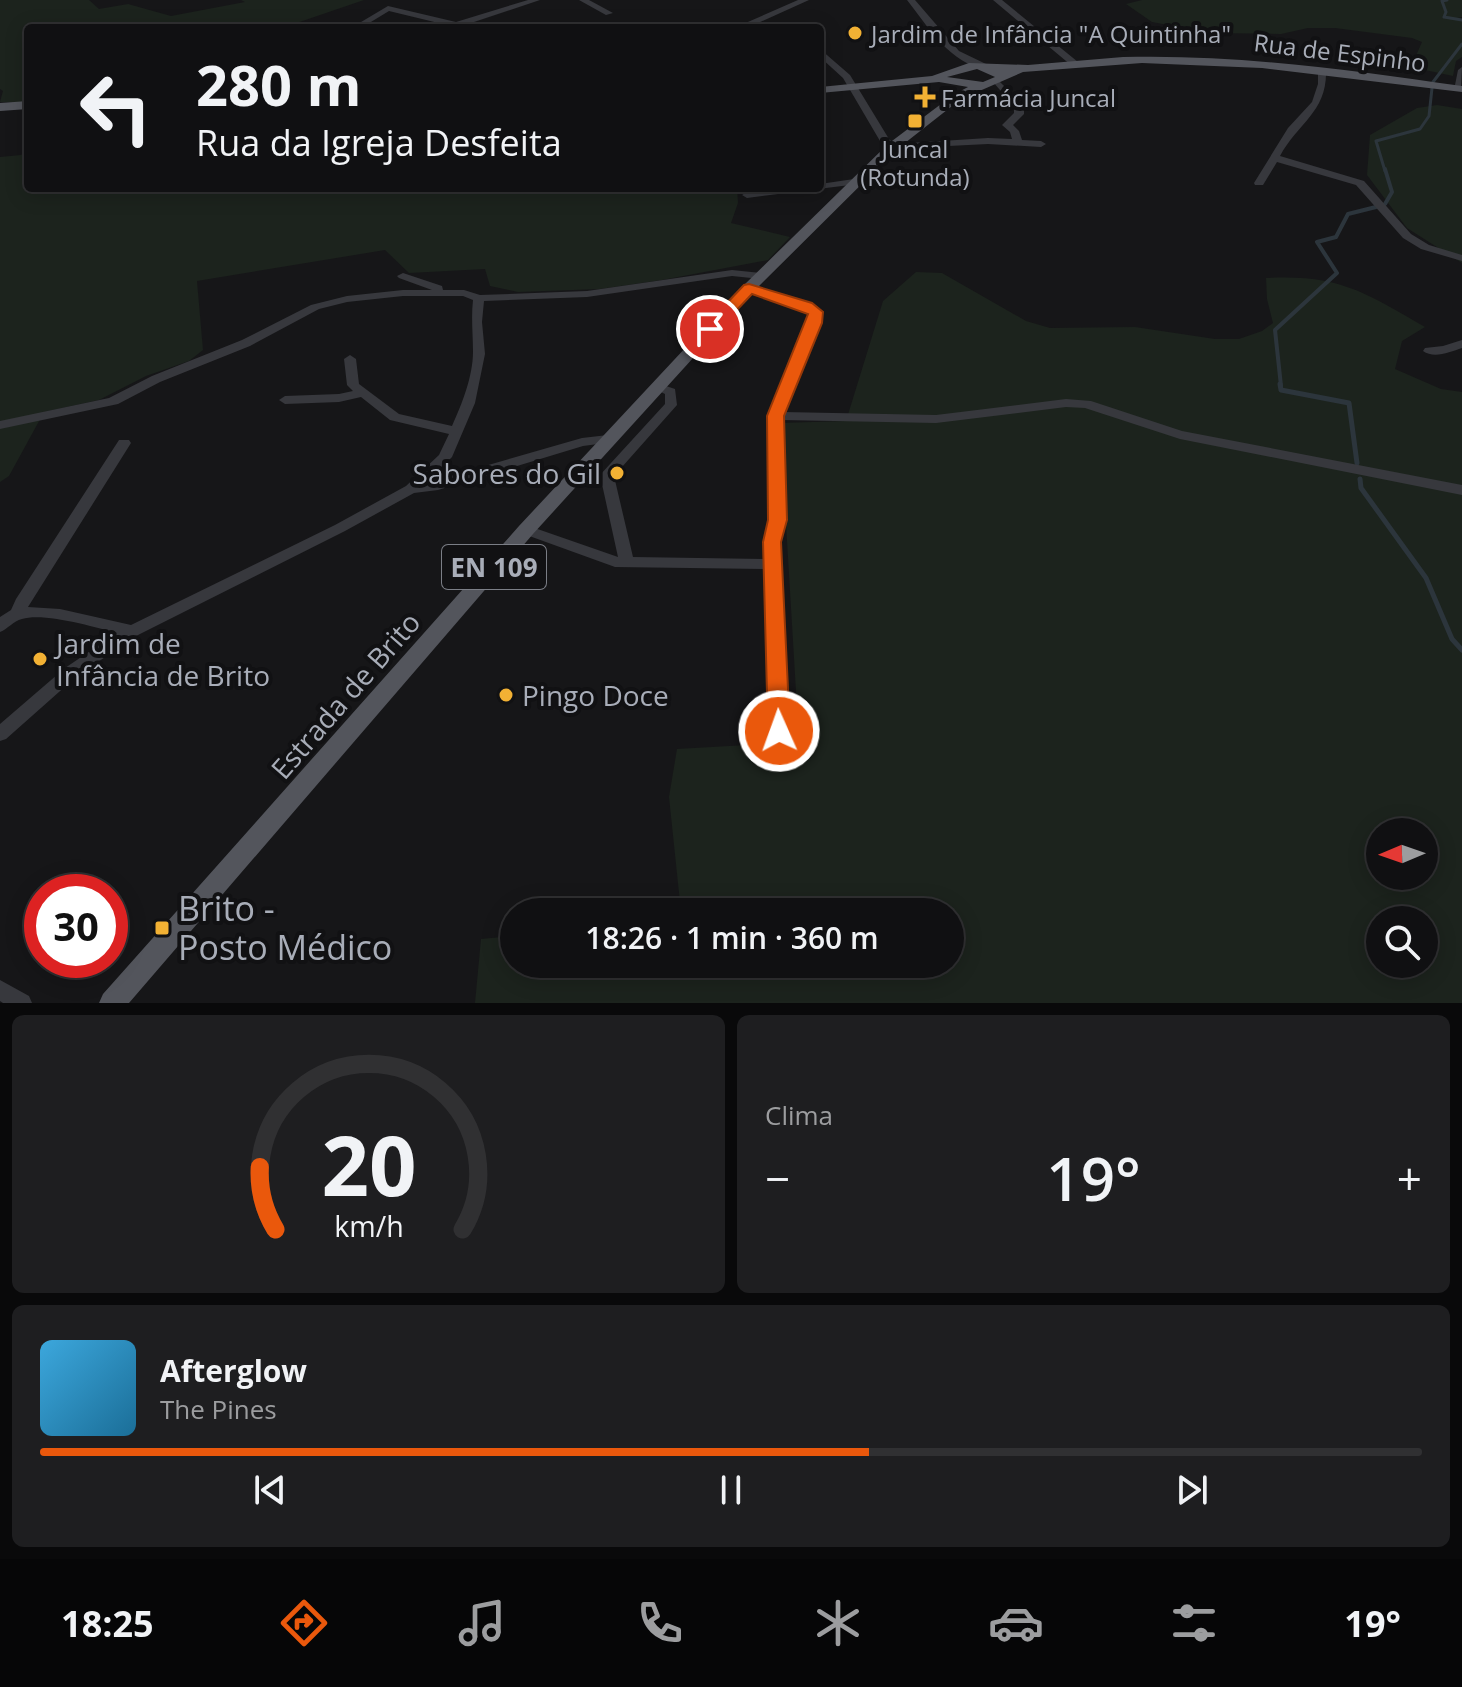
<!DOCTYPE html>
<html lang="pt">
<head>
<meta charset="utf-8">
<style>
  :root { --surface:#101012; --page:#1e1e20; --text:#f1f3f6; --muted:#9c9d9f; --line:#303032; --accent:#ea580c }
  body { margin:0; font-family:"Open Sans",sans-serif; background:var(--page); color:var(--text); height:100vh; display:flex; flex-direction:column; font-size:30px; white-space:nowrap }
  * { box-sizing:border-box; margin:0 }
  p { font-size:26px; color:var(--muted) }
  .icon { flex:none; width:44px; height:44px; fill:none; stroke:currentColor; stroke-width:2; stroke-linecap:round; stroke-linejoin:round }
  .map { position:relative; height:1003px; overflow:hidden }
  .drawer { display:flex; flex-direction:column; gap:12px; padding:12px; background:#09090a; flex:1 }
  .drawer>* { flex:none }
  .banner { position:absolute; left:24px; top:24px; width:800px; height:168px; border-radius:8px; box-shadow:0 4px 20px #0003,0 0 0 2px var(--line); background:#101012; color:var(--text); overflow:hidden }
  .needle { width:52px; rotate:268deg }
  .tools { position:absolute; left:1366px; top:818px; display:grid; gap:16px }
  .tools a { display:grid; place-items:center; width:72px; height:72px; border-radius:50%; background:var(--surface); box-shadow:0 4px 20px #0003,0 0 0 2px var(--line); font-size:40px }
  .speed { position:absolute; left:24px; top:874px; display:flex; gap:16px; font-size:40px; font-weight:700; text-align:center }
  .speed>* { display:grid; place-content:center; width:104px; height:104px; border-radius:50%; background:var(--surface); box-shadow:0 4px 20px #0003,0 0 0 2px var(--line); line-height:1 }
  .speed .limit { border:12px solid #d22; background:#fff; color:#111 }
  .pin { position:absolute; display:grid; place-items:center; width:68px; height:68px; color:#fff; margin:-34px; border:4px solid #fff; border-radius:50%; box-shadow:0 2px 8px #0007 }
  .me { position:absolute; width:88px; margin:-44px; rotate:358deg; stroke-linejoin:round; filter:drop-shadow(0 0 6px #0008) }
  .turn { display:flex; align-items:center; gap:28px; height:168px; padding:0 40px; font-size:36px }
  .turn .icon { width:104px; height:104px; stroke-width:2.5 }
  .turn b { display:block; font-size:56px; line-height:68px }
  .big { font-size:60px; font-weight:600; line-height:1.1 }
  .drawer .tile { flex:1; display:flex; flex-direction:column; justify-content:center; gap:12px; min-width:0; padding:0 28px; border-radius:12px; background:var(--page) }
  .drawer .dial { align-items:center; gap:0 }
  .dial svg { height:208px; overflow:visible; fill:none; stroke:var(--line); stroke-width:7; stroke-linecap:round; text-anchor:middle }
  .dial text { fill:var(--text); stroke:none }
  .song { display:flex; align-items:center; gap:24px }
  .cover { width:96px; height:96px; border-radius:12px; background:linear-gradient(135deg,hsl(200 70% 55%),hsl(200 70% 35%)) }
  .played { height:8px; border-radius:4px; background:linear-gradient(90deg,var(--accent) 60%,var(--line) 60%) }
  .keys { display:flex; justify-content:space-around; direction:ltr }
  .heat { display:flex; justify-content:space-between; align-items:center; font-size:44px; direction:ltr }
  .drawer .tiles { flex:1; display:grid; gap:12px; grid-template-columns:1fr 1fr }
  .tile:last-child { grid-column:span 2 }
  .trip { position:absolute; left:500px; top:898px; width:464px; height:80px; border-radius:40px; background:var(--surface); box-shadow:0 4px 20px #0003,0 0 0 2px var(--line); font-weight:600; line-height:80px; text-align:center }
  .menu { display:flex; height:128px; justify-content:space-around; align-items:center; background:#060607; color:var(--muted) }
  .menu .icon { width:56px; height:56px }
  .menu .active { color:var(--accent) }
  .menu b { font-size:36px; color:var(--text) }
  .map>svg:first-child { display:block }
</style>
</head>
<body>
<div class="map">
<svg width="1462" height="1003" viewBox="0 0 1462 1003">
  <rect width="100%" height="100%" fill="#161618"/>
  <path fill="#1c231d" fill-rule="evenodd" d="M0,0H89L99,9L128,4L171,16L245,2L241,0H364L282,28H28V102H0L3,91L0,89Z
    M1142,0H1462V17L1457,18L1462,20V57L1456,61L1453,76L1411,67L1422,42L1412,38L1335,28H1308L1281,34L1210,33L1152,22L1126,4Z
    M1437,105L1462,109V263L1407,228L1367,175L1370,135L1417,108Z
    M28,149V188H737L738,203L731,223L790,237L768,260L662,280L600,289L518,292L490,286L485,269L409,273L385,250L197,281L203,350L189,361L146,376L99,400L44,412L9,476L0,482V157L21,155Z
    M916,272L942,273L1026,321L1050,328L1135,327L1215,339H1239L1262,331L1273,323L1267,299L1266,278C1338,274 1365,292 1425,327L1402,341L1395,369L1441,389L1462,392V1003H475L481,939L514,936V964H950V912H681L669,797L677,749L799,742L780,423L846,421L883,301ZM1380,832H1424V876H1380ZM1380,920H1424V964H1380Z"/>
  <g fill="none" stroke-linecap="round" stroke-linejoin="round">
    <path stroke="#2c353c" stroke-width="3" d="M1447,0L1442,1L1446,12L1444,17L1462,20
      M1433,82L1462,44
      M1385,171L1376,141L1420,129L1429,116L1432,88"/>
    <path stroke="#2c353c" stroke-width="4" d="M1385,169L1392,192L1385,204
      M1281,386L1275,330L1337,273L1317,242L1336,237L1348,214L1376,207"/>
    <path stroke="#2c353c" stroke-width="5" d="M1280,384L1281,390L1349,403L1357,463
      M1360,479L1361,488L1426,578L1452,639L1462,650"/>
    <path fill="#37383d" fill-rule="evenodd" d="M528,0H540L465,25L473,28L455,27L389,11L361,28H351L388,6L456,22Z
      M579,0H589L613,13L606,15Z
      M798,0H809L758,23L777,28L750,26L734,28Z
      M907,0H915L959,51L986,64V68C952,67 926,24 907,0Z
      M993,0H1002L1078,62V66H1072Z
      M820,49L850,75L889,139L894,144L988,138L1012,139L1010,132L1002,125L1014,113V106L993,82L997,79L1024,106V114L1013,125L1019,131L1022,140L1041,141L1046,144L1041,147L988,144L889,149L880,141L843,78L820,57Z
      M1462,67L1461,88L1454,90L1458,70Z
      M1322,68L1326,71C1327,112 1298,123 1280,156L1364,181L1411,234L1429,245L1462,255V261L1421,249L1403,238L1356,185L1277,162L1263,185H1255L1254,183L1288,128L1312,102L1318,84V71Z
      M854,179L858,180V184L747,198L742,195L747,192L784,188H820V184Z
      M732,270L761,273L767,276L761,279L732,276L587,297L484,301L482,322L485,354L475,403L452,457L426,483L582,438L608,435L615,439L613,442L583,446L438,490L414,493L345,531L138,635L77,676L6,739L0,741V724L65,668L117,633C95,627 43,612 22,619C13,621 8,629 0,632V617L11,610L16,599L119,440H129L131,443L28,607L60,609L131,625L335,525L406,486L439,455L449,434L390,420L361,397L339,402L285,404L279,400L285,396L339,394L353,391L347,385L344,359L350,355L356,359L359,384L399,414L452,426C462,404 473,376 473,352C473,334 471,318 473,300L463,296H403L347,302L319,309L250,346L160,382L118,404L0,429V421L109,398L152,376L242,340L311,305L347,296L403,290H432L399,278L397,276L403,273L442,286L443,290H464L480,295L587,291Z
      M749,285L810,304L821,312L820,323L783,412L936,415L1066,399L1091,401L1182,431L1462,485V495L1180,439L1085,408L1066,407L936,423L782,420L784,520L779,542L787,731L785,736L779,738L773,736L771,731L766,569L615,567L521,533L519,530L526,525L618,557L600,475L665,404V394L651,387L657,383L675,389L677,405L614,476L633,557L765,559V542L770,520L769,416L808,323L809,313L802,308L745,290L743,288Z
      M1462,340V348C1450,352 1434,359 1423,351L1425,348L1443,346Z
      M0,980L29,996L32,1003H3L0,1001Z"/>
    <path fill="#53555c" fill-rule="evenodd" d="M1123,57C1237,54 1350,70 1462,86V92L1262,68L1142,63L1023,72L961,99L896,150L754,291L533,534L129,1003H99L103,994L519,526L744,285L888,144L953,95L968,87L939,82L820,93V87L932,76L969,63L1028,65ZM977,69L995,77L983,82L947,77Z
      M28,101V109L0,111V103Z"/>
  </g>
  <path fill="#ea580c" stroke="#983908" stroke-width="2" d="M749,284L812,303L823,312L822,323L784,416L787,520L781,542L790,731L787,738L779,740L771,738L768,731L763,542L768,520L767,416L808,314L752,294L715,333H705V326L744,285Z"/>
  <g fill="#f2b134" stroke="#111113" stroke-width="3">
    <circle cx="855" cy="33" r="8"/>
    <path d="M921 85h8v8h8v8h-8v8h-8v-8h-8v-8h8z"/>
    <rect x="907" y="113" width="16" height="16" rx="4"/>
    <circle cx="617" cy="473" r="8"/>
    <circle cx="40" cy="659" r="8"/>
    <circle cx="506" cy="695" r="8"/>
    <rect x="154" y="920" width="16" height="16" rx="4"/>
  </g>
  <g text-anchor="middle" dominant-baseline="central" stroke-width="8" stroke-linejoin="round" paint-order="stroke">
    <g font-size="24" fill="#a8adb8" stroke="#111113" text-anchor="start">
      <text x="871" y="33">Jardim de Infância "A Quintinha"</text>
      <text x="941" y="97">Farmácia Juncal</text>
      <text x="915" y="148" text-anchor="middle">Juncal<tspan x="915" dy="28">(Rotunda)</tspan></text>
    </g>
    <g font-size="24" fill="#a8adb8" stroke="#111113">
      <text transform="translate(1340 52) rotate(7)">Rua de Espinho</text>
    </g>
    <rect fill="#111113" stroke="#7b7e86" stroke-width="2" x="442" y="545" width="104" height="44" rx="6"/>
    <g font-size="26" font-weight="bold" fill="#a8adb8">
      <text x="494" y="567">EN 109</text>
    </g>
    <g font-size="28" fill="#a8adb8" stroke="#111113" text-anchor="start">
      <text x="601" y="473" text-anchor="end">Sabores do Gil</text>
      <text x="56" y="643">Jardim de<tspan x="56" dy="32">Infância de Brito</tspan></text>
      <text x="522" y="695">Pingo Doce</text>
    </g>
    <g font-size="28" fill="#a8adb8" stroke="#111113">
      <text transform="translate(345 695) rotate(-49)">Estrada de Brito</text>
    </g>
    <g font-size="34" fill="#a8adb8" stroke="#111113" text-anchor="start">
      <text x="178" y="908">Brito -<tspan x="178" dy="39">Posto Médico</tspan></text>
    </g>
  </g>
</svg>
<div class="tools">
<a><svg class="needle" viewBox="-14 -14 28 28"><path d="M0-13l5 13h-10z" fill="#e53935"/><path d="M0 13l5-13h-10z" fill="#9c9d9f"/></svg></a>
<a><svg class="icon" aria-label="search" viewBox="0 0 24 24"><circle cx="10" cy="10" r="6"/><path d="M15 15l6 6"/></svg></a>
</div>
<div class="speed"><div class="limit">30</div></div>
<div class="pin" style="left:710px;top:329px;background:#d93025"><svg class="icon" aria-label="arrive" viewBox="0 0 24 24"><path d="M6 21V4h12l-3 4 3 4H6"/></svg></div>
<svg class="me" style="left:779px;top:731px" viewBox="-20 -20 40 40"><circle r="17" fill="#ea580c" stroke="#fff" stroke-width="3"/><path d="M0-11L8 9 0 5-8 9z" fill="#fff"/></svg>
<div class="trip">18:26 · 1 min · 360 m</div>
<div class="banner">
<div class="turn"><svg class="icon" aria-label="left" viewBox="0 0 24 24"><path d="M17 20v-9H6M10 6l-5 5 5 5"/></svg><div><b>280 m</b>Rua da Igreja Desfeita</div></div>
</div>
</div>
<section class="drawer">
<div class="tiles">
<div class="tile dial"><svg viewBox="0 0 100 80">
<path d="M14 69A42 42 0 1 1 86 69"/>
<path d="M14 69A42 42 0 0 1 8 45" stroke="#ea580c"/>
<text x="50" y="56" font-size="32" font-weight="700">20</text>
<text x="50" y="72" font-size="11">km/h</text>
</svg></div>
<div class="tile"><p>Clima</p>
<div class="heat"><a>−</a><b class="big">19°</b><a>+</a></div>
</div>
<div class="tile">
<div class="song"><i class="cover"></i><div><b>Afterglow</b><p>The Pines</p></div></div>
<div class="played"></div>
<div class="keys"><svg class="icon" aria-label="previous" viewBox="0 0 24 24"><path d="M18 5L8 12l10 7zM5 5v14"/></svg><svg class="icon" aria-label="pause" viewBox="0 0 24 24"><path d="M8 5v14M16 5v14"/></svg><svg class="icon" aria-label="next" viewBox="0 0 24 24"><path d="M6 5l10 7-10 7zM19 5v14"/></svg></div>
</div>
</div>
</section>
<nav class="menu">
<b>18:25</b>
<svg class="icon active" aria-label="directions" viewBox="0 0 24 24"><path d="M12 3l9 9-9 9-9-9zM9 14v-3h6M13 9l2 2-2 2"/></svg>
<svg class="icon" aria-label="music" viewBox="0 0 24 24"><path d="M9 18V5l10-2v13"/><circle cx="6" cy="18" r="3"/><circle cx="16" cy="16" r="3"/></svg>
<svg class="icon" aria-label="phone" viewBox="0 0 24 24"><path d="M5 4h4l2 5-3 2q2 4 5 5l2-3 5 2v4C11 20 4 13 5 4z"/></svg>
<svg class="icon" aria-label="climate" viewBox="0 0 24 24"><path d="M12 3v18M4 7l16 10M4 17L20 7"/></svg>
<svg class="icon" aria-label="car" viewBox="0 0 24 24"><path d="M5 17H2v-5l4-1 3-4h7l3 4 3 1v5h-3M9 17h6M6 11h13"/><circle cx="7" cy="17" r="2"/><circle cx="17" cy="17" r="2"/></svg>
<svg class="icon" aria-label="filters" viewBox="0 0 24 24"><path d="M4 7h16M4 17h16"/><circle cx="9" cy="7" r="2"/><circle cx="15" cy="17" r="2"/></svg>
<b>19°</b>
</nav>
</body>
</html>
